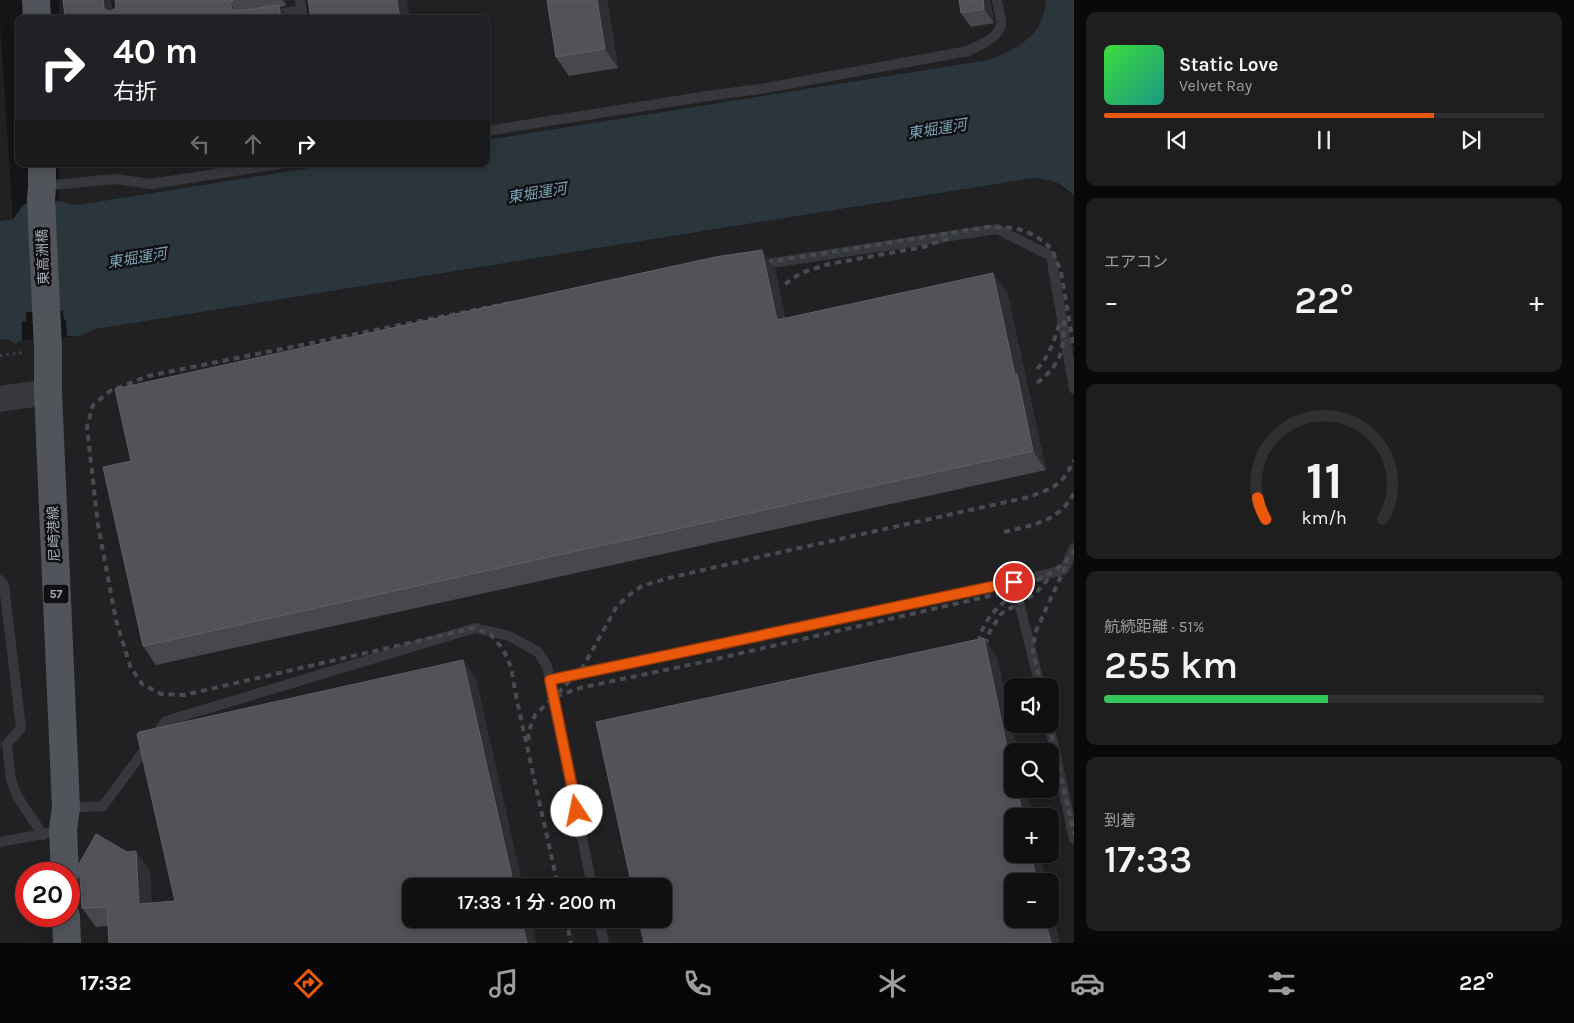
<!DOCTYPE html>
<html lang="ja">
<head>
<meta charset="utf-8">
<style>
  :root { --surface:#101011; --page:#1e1e1f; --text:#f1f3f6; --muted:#9c9d9f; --line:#303031; --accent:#ea580c }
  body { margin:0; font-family:Karla,"Noto Sans JP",sans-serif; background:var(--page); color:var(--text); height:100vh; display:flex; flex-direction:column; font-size:19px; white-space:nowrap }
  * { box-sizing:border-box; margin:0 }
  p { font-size:16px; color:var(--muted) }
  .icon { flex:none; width:28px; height:28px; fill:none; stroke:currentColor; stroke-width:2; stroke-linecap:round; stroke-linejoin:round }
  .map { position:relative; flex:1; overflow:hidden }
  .side { display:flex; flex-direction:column; gap:12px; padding:12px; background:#090909; width:500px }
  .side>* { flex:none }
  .banner { position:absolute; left:15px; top:15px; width:475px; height:152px; border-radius:10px; box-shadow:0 2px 12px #0003,0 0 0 1px var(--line); background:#202124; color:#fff; overflow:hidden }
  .controls { position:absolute; left:1004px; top:678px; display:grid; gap:10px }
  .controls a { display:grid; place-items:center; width:55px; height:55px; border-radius:10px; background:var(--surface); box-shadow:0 2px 12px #0003,0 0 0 1px var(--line); font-size:25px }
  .speed { position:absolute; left:15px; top:862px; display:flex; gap:10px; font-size:25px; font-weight:700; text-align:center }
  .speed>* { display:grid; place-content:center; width:65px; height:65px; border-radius:50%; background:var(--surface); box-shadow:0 2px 12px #0003,0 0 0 1px var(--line); line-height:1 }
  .speed .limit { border:8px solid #d22; background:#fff; color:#111 }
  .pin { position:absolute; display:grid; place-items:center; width:42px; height:42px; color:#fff; margin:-21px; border:2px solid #fff; border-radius:50%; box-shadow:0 1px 5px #0007 }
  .me { position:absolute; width:55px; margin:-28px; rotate:349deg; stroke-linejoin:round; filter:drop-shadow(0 0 4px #0008) }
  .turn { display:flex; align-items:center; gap:18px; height:105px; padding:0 15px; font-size:22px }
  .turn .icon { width:65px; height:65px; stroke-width:2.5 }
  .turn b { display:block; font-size:35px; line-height:42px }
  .lanes { display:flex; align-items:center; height:48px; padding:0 15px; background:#0003; justify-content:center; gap:25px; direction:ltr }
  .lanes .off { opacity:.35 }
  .big { font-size:38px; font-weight:600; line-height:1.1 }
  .side .widget { flex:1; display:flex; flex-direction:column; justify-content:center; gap:8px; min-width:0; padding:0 18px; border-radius:10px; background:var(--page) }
  .side .dial { align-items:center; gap:0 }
  .dial svg { height:130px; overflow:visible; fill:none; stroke:var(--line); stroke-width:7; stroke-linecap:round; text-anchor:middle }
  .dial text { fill:var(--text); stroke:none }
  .song { display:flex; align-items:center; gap:15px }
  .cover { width:60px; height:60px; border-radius:8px; background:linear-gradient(135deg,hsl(120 70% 55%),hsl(170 70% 35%)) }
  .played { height:5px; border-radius:2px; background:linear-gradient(90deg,var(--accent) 75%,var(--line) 75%) }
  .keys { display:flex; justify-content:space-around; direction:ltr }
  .heat { display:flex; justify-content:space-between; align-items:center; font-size:28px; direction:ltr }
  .charge { height:8px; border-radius:4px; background:linear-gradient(90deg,#34c759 51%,var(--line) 0) }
  .trip { position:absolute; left:402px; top:878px; width:270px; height:50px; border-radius:10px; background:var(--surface); box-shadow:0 2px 12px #0003,0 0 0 1px var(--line); font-weight:600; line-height:50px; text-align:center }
  .menu { display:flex; height:80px; justify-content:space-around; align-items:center; background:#060607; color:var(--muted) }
  .menu .icon { width:35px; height:35px }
  .menu .current { color:var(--accent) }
  .menu b { font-size:22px; color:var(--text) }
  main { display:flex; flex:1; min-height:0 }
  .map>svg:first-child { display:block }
</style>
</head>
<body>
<main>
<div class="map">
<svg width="1074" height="943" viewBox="0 0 1074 943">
  <rect width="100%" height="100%" fill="#151517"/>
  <path fill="#212124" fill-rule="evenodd" d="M59,0H1046L1044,16L1036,29L1024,43L1006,54L988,60L486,140V19H59Z
    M0,23L13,219L0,221Z
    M59,164H335L77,205L59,201Z
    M1033,178L1048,179L1060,186L1074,196V943H0V340L7,339L16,343L22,340L80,336L96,329ZM1012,686H1050V724H1012ZM1012,751H1050V789H1012ZM1012,816H1050V854H1012ZM26,874H69V916H26ZM1012,881H1050V919H1012ZM411,886H664V919H411Z"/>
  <path fill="#2a363b" d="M1046,0H1074V196C1061,183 1051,179 1033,178L96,329L80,336H67L66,320H64L63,311L26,312V321H22V340L16,344L7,339L0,340V221L13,219L24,204L59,201L77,205L335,164H486V140L988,60C1011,52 1035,40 1043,16C1045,11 1045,5 1046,0Z"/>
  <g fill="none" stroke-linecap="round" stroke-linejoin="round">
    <path stroke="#3c3f43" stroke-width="3" stroke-dasharray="2.5 4" stroke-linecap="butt" d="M0,356L25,352"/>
    <path stroke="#36383c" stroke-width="10" d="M300,0L303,19
      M247,19L302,10
      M486,131L714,95L760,89L968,51C979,45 1000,38 1001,24C1001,16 998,7 997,0
      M43,186L115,179L151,184L279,164
      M759,265L997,229L1051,256L1074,389
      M0,580L4,585L21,728L7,744L11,780L17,796L43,835
      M1014,582L1040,686
      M550,679L1014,582L1064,570L1074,548
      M1049,724L1074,839
      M67,808L103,806L166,721L475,628L509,636L538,652L547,666L592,886
      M0,842L48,833
      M599,919L604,943"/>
    <path stroke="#36383c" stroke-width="26" d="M0,399L48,392"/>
    <path stroke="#51555b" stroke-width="28" d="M36,0L37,19
      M42,164V186L41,200L48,348V392L66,808L63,829L65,874
      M66,916L67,943"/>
    <path stroke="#484c51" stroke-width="4" stroke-dasharray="6 5" stroke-linecap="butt" d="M756,264L987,227L1016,228L1036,236L1052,249L1061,272L1074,349
      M785,284L801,273L829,264L923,247L950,238
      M509,303L148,376L110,391L93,405L87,427L98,525L116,620L130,666L142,684L161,694L184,695L474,628L491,635L503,649L511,667L517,701L558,886
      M1037,369C1049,356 1054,342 1059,325
      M1037,383C1065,361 1063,348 1064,315
      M1004,532C1032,525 1059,522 1074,493
      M977,653C979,623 995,608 1018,591
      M986,656V643L990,631L1002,613L1035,594L1050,577
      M1041,686L1033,652L1035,633L1068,561
      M558,693L583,667L617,606L628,596L642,586L669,578L768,555L1029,497C1055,487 1062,486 1074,460
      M1049,724L1074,834
      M529,740L528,733L535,715L554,697L580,688L703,662L1011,591C1036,581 1060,573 1074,550
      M566,919L571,943"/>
  </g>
  <path fill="#46484c" d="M115,0H285L286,6L280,7L288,19L65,16L110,1L112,11L116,7Z
    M547,0H607L618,68L569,76L556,57Z
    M959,0H990L994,23L971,27L961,13Z
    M775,269L785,318L1007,292L1046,470L156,665L143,646Z
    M476,678L411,919H530L536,943H109L108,926L96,927L82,908L150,870L151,903L175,901Z"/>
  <path fill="#2e2f32" d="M103,0H111L114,19L104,8Z
    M282,0H285L286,6Z
    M397,0H407L410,19H400Z
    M597,0H607L618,68L605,49Z
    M983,0H990L994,23L984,9Z
    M230,3L240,17L232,9Z
    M279,5L288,19H281Z
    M762,250L775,269L790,339L777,320Z
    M993,273L1007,292L1046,470L1033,451L1015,375Z
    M984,638L997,657L1018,751H1012V770Z
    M463,660L476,678L523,886H514Z
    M0,738L1,741V751L0,750Z
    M1017,789H1026L1032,816H1023Z
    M136,851L150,870L153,923L139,904Z
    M1031,854H1040L1046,881H1037Z
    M1050,899L1060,943H1051L1045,919H1050Z
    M521,919H530L536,943H527Z"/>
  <path fill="#515358" stroke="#5e6167" d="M63,0H103L104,8L108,11H111L116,7L115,0H233L230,3L232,9L238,11L279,5L281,19H62V17L65,16Z
    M308,0H397L400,19H311Z
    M547,0H597L605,49L556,57Z
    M959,0H983L984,9L961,13Z
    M762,250L777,320L993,273L1015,375L1017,374L1033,451L143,646L103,467L131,461L115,389L715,257Z
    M984,638L1012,770V789H1017L1023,816H1012V854H1031L1037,881H1012V919H1045L1051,943H644L639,919H664V886H632L596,722Z
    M463,660L514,886H411V919H521L527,943H109L107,907L82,908L79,864L96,834L127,852L136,851L139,904L175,901L137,734L139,732Z"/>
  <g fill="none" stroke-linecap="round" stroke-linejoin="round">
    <g stroke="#983908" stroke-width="12">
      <path id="route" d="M577,811L550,680L1014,582"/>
    </g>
    <use href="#route" stroke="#ea580c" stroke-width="9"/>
  </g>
  <g text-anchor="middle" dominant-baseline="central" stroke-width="5" stroke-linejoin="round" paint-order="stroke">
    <rect fill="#101012" stroke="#797f86" stroke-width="1" x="43.5" y="584.5" width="25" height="19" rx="4"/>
    <g font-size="12" font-weight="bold" fill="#a6aeb8">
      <text x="56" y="594">57</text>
    </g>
    <g font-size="14" fill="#a6aeb8" stroke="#101012">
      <text transform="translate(43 257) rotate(-92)">東高洲橋</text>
      <text transform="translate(54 534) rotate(-92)">尼崎港線</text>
    </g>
    <g font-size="15" font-style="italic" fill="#7ba2b5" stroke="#101012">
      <text transform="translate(937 129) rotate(-9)">東堀運河</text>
      <text transform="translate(537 193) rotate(-9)">東堀運河</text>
      <text transform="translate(137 258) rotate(-9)">東堀運河</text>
    </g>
  </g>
</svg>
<div class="controls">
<a><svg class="icon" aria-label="sound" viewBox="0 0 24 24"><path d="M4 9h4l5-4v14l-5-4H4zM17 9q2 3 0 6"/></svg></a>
<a><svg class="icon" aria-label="search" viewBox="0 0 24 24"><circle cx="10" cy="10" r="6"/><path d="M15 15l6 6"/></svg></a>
<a>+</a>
<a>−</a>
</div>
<div class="speed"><div class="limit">20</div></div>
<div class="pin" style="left:1014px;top:582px;background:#d93025"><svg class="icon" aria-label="arrive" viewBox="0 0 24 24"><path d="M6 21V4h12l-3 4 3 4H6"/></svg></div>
<svg class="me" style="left:577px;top:811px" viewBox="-20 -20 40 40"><circle r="19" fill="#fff"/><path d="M0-13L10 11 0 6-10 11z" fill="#ea580c"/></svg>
<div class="trip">17:33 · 1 分 · 200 m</div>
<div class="banner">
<div class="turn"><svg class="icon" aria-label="right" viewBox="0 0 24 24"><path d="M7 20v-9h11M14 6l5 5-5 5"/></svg><div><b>40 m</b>右折</div></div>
<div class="lanes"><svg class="icon off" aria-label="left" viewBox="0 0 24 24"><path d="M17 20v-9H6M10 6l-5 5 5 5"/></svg><svg class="icon off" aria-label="ahead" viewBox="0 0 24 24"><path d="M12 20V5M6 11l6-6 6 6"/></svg><svg class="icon" aria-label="right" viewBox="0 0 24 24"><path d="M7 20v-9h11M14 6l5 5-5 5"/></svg></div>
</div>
</div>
<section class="side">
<div class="widget">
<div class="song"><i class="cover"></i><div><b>Static Love</b><p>Velvet Ray</p></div></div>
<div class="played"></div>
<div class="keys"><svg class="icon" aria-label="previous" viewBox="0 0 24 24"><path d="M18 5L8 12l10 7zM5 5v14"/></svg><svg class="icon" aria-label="pause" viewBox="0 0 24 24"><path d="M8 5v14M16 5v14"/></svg><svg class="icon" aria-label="next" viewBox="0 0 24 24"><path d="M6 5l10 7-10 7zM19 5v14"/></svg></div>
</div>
<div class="widget"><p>エアコン</p>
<div class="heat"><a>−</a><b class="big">22°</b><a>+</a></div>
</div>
<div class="widget dial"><svg viewBox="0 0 100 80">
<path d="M14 69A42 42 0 1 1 86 69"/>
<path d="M14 69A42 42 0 0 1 9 56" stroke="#ea580c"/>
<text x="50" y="56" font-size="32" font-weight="700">11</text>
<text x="50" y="72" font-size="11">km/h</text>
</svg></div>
<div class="widget"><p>航続距離 · 51%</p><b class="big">255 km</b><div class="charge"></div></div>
<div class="widget"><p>到着</p><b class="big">17:33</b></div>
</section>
</main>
<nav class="menu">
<b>17:32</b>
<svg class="icon current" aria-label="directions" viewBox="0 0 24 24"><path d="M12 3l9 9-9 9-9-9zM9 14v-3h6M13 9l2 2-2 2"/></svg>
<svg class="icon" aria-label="music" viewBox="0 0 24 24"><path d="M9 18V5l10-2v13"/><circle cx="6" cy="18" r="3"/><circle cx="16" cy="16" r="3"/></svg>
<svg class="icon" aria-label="phone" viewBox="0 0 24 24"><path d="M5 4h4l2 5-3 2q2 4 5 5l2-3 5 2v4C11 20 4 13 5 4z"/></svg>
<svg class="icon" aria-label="climate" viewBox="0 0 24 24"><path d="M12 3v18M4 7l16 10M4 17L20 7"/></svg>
<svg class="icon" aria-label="car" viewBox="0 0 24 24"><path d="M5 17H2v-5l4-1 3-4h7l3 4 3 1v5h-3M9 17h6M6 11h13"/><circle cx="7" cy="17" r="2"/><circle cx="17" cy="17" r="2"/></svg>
<svg class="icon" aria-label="filters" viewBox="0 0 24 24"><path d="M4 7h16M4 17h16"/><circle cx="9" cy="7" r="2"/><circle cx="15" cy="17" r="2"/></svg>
<b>22°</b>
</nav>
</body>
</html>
